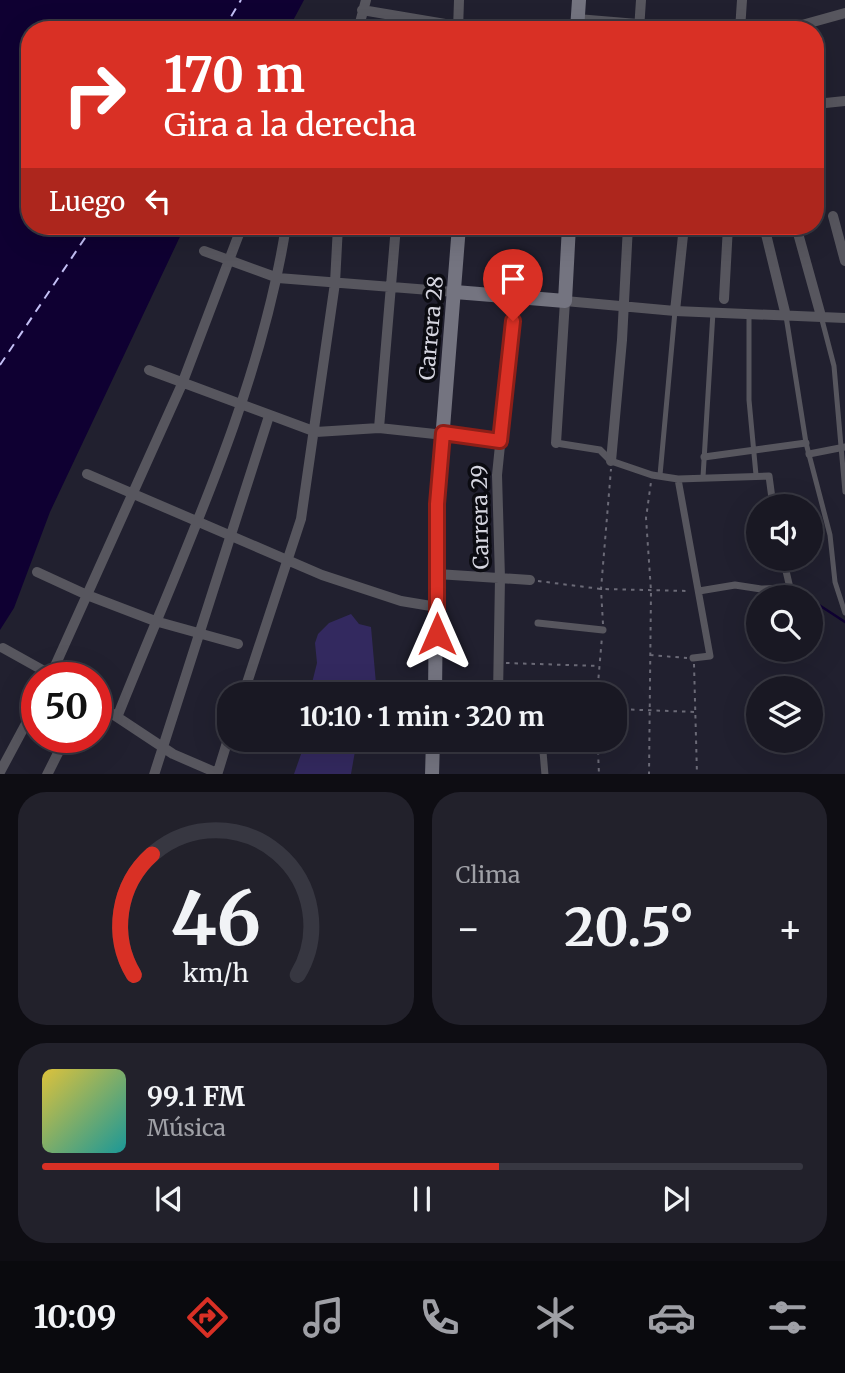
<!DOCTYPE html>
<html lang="es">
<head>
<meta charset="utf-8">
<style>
  :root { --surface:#191823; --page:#22212b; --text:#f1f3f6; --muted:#9fa0a6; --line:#373741; --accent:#d93025 }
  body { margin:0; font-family:Merriweather,serif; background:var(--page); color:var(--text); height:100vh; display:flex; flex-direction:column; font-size:26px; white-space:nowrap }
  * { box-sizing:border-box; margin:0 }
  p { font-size:23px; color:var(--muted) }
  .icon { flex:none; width:38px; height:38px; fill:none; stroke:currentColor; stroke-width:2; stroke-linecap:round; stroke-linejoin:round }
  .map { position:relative; height:774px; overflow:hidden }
  .side { display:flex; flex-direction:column; gap:18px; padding:18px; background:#0e0d13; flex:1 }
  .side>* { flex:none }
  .guide { position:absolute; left:21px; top:21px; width:803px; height:214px; border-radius:28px; box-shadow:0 7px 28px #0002,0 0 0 2px var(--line); background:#d93025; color:#fff; overflow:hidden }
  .tools { position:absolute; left:746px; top:494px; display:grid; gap:14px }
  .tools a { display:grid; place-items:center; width:77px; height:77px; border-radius:50%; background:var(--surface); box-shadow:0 7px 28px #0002,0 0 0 2px var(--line); font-size:35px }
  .speed { position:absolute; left:21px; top:662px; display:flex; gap:14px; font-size:35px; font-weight:700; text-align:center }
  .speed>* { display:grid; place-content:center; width:91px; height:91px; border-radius:50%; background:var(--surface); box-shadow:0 7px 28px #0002,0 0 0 2px var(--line); line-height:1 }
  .speed .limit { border:10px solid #d22; background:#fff; color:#111 }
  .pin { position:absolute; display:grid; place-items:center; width:60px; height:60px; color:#fff; margin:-72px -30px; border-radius:50% 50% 50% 0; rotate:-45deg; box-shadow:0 0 7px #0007 }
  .pin .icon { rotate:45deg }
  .me { position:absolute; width:77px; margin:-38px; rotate:0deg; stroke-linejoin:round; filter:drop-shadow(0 0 5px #0008) }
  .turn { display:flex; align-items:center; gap:24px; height:147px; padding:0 28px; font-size:32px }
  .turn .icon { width:91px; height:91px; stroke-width:2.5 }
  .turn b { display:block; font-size:49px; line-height:60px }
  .then { display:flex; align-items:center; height:66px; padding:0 28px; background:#0003; gap:14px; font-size:26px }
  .big { font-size:52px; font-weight:700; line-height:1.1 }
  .side .card { flex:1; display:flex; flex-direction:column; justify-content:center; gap:10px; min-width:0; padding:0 24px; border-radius:28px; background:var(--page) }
  .side .dial { align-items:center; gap:0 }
  .dial svg { height:182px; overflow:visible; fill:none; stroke:var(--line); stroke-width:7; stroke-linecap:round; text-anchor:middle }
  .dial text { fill:var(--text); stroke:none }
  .song { display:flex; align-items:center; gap:21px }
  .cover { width:84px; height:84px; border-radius:10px; background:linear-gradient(135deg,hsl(50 70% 55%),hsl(180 70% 35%)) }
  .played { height:7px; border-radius:4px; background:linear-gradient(90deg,var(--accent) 60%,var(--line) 60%) }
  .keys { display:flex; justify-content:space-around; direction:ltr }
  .heat { display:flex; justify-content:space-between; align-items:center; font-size:38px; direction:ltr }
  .side .tiles { flex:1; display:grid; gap:18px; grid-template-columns:1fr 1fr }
  .card:last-child { grid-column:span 2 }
  .trip { position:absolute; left:217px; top:682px; width:410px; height:70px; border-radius:28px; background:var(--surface); box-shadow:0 7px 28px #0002,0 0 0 2px var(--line); font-weight:700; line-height:70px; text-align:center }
  .tab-bar { display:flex; height:112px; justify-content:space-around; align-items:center; background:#0a0a0e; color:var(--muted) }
  .tab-bar .icon { width:49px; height:49px }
  .tab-bar .current { color:var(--accent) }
  .tab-bar b { font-size:32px; color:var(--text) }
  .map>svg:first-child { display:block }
</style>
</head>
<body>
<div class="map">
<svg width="845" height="775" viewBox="0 0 845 775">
  <rect width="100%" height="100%" fill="#21202f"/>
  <path fill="#33295f" d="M351,614L359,624L371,627L377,695H309L317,663L315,643L318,634L329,623Z
    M306,740H357L351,774H294Z"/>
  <path fill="#0f0032" d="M0,0H304L288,30H30V226H185L50,512L14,608L0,630Z"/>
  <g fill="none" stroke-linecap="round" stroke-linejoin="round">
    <path stroke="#0f0032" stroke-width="2.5" d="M819,605L845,622"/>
    <path stroke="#c3bff5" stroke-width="2" stroke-dasharray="9 7" stroke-linecap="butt" d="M223,30L241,0
      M0,365L93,226"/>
    <path stroke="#6b6a77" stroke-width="2" stroke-dasharray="3.5 5" stroke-linecap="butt" d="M538,581L601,589L690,591
      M603,624L601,589L611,469
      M650,655L687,658
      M506,663L599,666
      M694,664L697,775
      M597,695L602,637
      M614,709L696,712
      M598,751L599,775
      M649,775L651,591L646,518L651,482"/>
    <path stroke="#57565e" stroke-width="5" d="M749,314V400L756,475
      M786,316L806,443L830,535L835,582L845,613
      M821,316L834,366L845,492
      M660,475L675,311
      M703,477L713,312"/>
    <path stroke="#57565e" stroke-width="7" d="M556,443L600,450L611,461L652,475L678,479L769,476L773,506
      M809,454L845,447
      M704,457L806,443
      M678,479L710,656L693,658
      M699,591L735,585L761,589L790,588L783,558
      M538,623L603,630
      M542,740L545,775
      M542,743L598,744"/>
    <path stroke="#57565e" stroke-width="10" d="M362,10L457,26
      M577,19L710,30
      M358,30L366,0
      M458,30L459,0
      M639,30L641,0
      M740,30L742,0
      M784,30L845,13
      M816,104L845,101
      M833,216L845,261
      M764,226L786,316
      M796,226L821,316
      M204,251L278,278L455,292
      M724,299L728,226
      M675,311L684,226
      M149,370L316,432L379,428L500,441
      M379,428L396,226
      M556,443L565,301L675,311L845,318
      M611,461L622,340L628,226
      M87,474L322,575L401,601L437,607
      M37,572L87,595L155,621L238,644
      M437,574L530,580
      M3,648L55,677
      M50,677L182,384L242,226
      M243,695L301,519L335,283L338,226
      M498,695L500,578L497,475L515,297
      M96,703L173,754L217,773
      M118,715C181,557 260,394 286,226
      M0,772L37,703
      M47,775L66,737
      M154,775L269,416
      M217,775L229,736"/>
    <path stroke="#747480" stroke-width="14" d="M577,30L579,0
      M455,292L565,301L569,226
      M435,695L437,504L459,226
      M432,775L433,740"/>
  </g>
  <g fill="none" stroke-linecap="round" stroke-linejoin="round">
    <g stroke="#8d1f18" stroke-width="18">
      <path id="route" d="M437,634V504L443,433L500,441L513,321"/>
    </g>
    <use href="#route" stroke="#d93025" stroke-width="12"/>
  </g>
  <g text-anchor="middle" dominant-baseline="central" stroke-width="7" stroke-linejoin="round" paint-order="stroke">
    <g font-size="21" fill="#d6d6e0" stroke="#0b0b11">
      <text transform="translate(431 328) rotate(-85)">Carrera 28</text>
      <text transform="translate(480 517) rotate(-91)">Carrera 29</text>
    </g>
  </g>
</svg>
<div class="tools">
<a><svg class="icon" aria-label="sound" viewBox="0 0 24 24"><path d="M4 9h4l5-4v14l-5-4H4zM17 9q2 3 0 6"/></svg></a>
<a><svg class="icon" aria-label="search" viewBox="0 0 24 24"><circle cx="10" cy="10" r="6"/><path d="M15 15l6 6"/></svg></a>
<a><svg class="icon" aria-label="layers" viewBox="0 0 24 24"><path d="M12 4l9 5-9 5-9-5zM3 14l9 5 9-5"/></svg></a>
</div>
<div class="speed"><div class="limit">50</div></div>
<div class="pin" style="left:513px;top:321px;background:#d93025"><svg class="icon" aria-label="arrive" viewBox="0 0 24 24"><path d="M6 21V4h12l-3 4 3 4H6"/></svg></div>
<svg class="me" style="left:437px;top:634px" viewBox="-20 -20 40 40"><path d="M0-17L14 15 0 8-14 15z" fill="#d93025" stroke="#fff" stroke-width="4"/></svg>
<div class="trip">10:10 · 1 min · 320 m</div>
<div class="guide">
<div class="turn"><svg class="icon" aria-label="right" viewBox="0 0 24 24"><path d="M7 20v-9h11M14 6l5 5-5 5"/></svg><div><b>170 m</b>Gira a la derecha</div></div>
<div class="then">Luego<svg class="icon" aria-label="left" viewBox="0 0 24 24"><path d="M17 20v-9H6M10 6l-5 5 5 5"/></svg></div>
</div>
</div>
<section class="side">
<div class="tiles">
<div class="card dial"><svg viewBox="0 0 100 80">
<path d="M14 69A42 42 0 1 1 86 69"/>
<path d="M14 69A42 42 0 0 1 22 16" stroke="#d93025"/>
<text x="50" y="56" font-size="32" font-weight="700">46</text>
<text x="50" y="72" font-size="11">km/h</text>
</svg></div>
<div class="card"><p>Clima</p>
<div class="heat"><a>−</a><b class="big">20.5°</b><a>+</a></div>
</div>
<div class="card">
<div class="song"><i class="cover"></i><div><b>99.1 FM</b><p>Música</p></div></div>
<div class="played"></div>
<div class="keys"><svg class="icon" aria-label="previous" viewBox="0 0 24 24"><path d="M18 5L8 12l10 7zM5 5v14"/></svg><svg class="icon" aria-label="pause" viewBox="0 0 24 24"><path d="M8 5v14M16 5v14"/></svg><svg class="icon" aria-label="next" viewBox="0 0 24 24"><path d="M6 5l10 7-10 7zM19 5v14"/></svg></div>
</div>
</div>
</section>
<nav class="tab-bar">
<b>10:09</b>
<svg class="icon current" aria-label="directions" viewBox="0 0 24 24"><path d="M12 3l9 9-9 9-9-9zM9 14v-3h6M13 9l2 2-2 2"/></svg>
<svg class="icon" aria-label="music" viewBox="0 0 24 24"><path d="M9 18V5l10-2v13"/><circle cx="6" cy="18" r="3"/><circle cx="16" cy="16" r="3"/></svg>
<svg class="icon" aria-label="phone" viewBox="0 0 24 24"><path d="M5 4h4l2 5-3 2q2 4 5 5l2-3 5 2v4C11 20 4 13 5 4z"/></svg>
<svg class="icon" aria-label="climate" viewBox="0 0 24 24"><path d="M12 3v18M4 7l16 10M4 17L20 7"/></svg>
<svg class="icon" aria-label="car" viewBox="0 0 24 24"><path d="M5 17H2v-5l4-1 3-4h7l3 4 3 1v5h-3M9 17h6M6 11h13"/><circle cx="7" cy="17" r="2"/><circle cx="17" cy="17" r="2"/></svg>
<svg class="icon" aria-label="filters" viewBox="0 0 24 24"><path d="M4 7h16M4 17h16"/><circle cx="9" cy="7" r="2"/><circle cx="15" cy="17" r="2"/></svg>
</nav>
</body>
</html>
